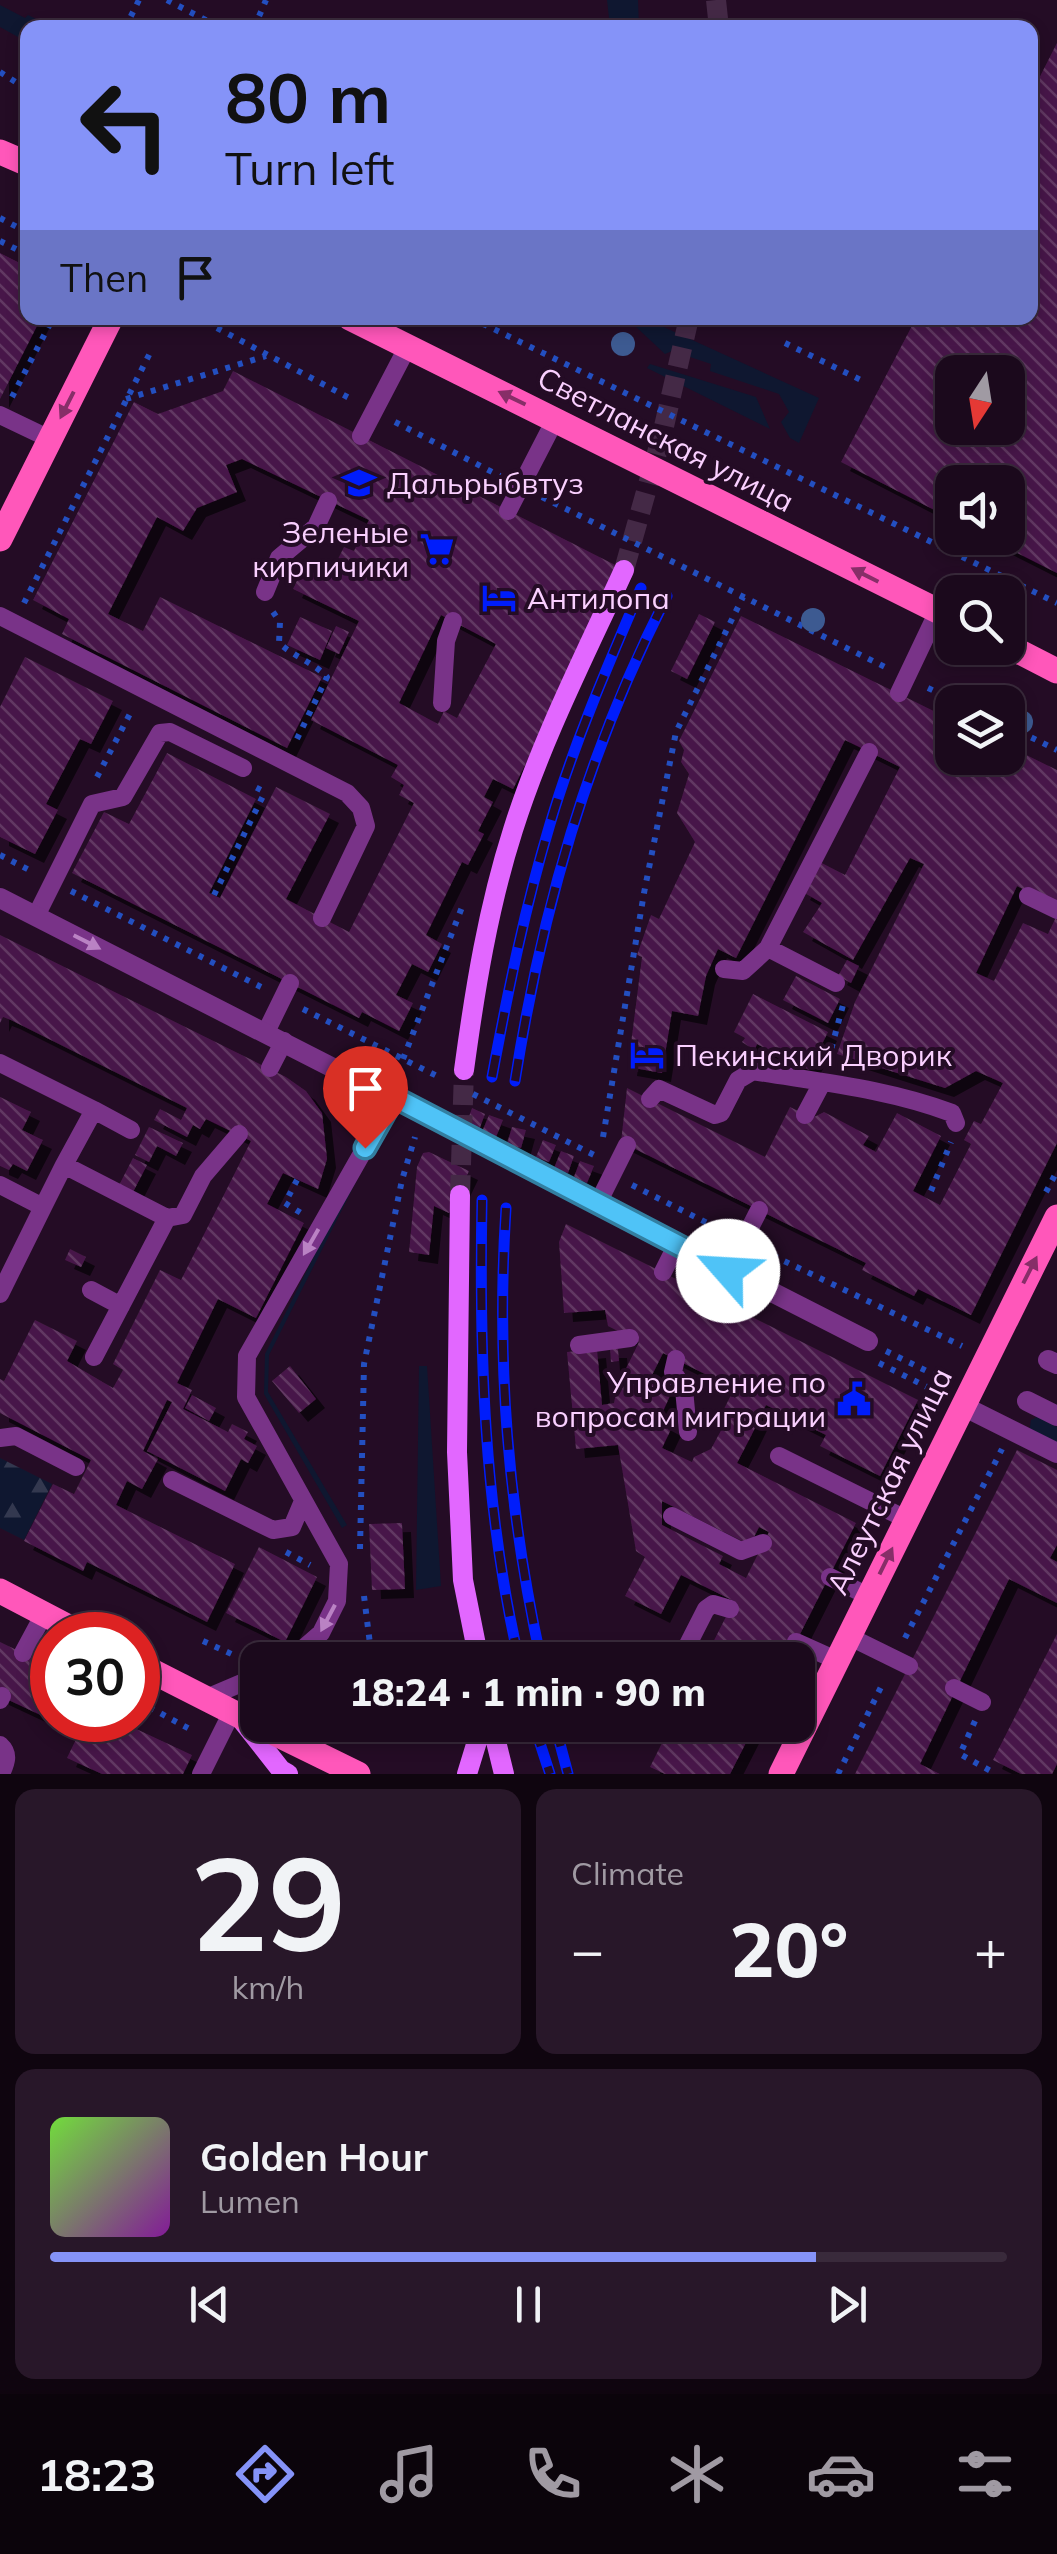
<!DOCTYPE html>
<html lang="en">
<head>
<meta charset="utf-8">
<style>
  :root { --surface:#1b091c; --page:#281729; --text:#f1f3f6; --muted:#a09aa3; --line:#392a3b; --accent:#8593f8 }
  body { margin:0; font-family:Mulish,sans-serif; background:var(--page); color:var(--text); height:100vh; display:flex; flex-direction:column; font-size:38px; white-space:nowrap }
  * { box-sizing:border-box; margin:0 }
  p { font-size:32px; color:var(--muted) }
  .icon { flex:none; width:55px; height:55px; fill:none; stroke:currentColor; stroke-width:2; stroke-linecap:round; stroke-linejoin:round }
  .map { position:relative; height:1774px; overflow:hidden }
  .side { display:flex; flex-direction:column; gap:15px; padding:15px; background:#0f050f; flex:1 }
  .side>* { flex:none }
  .top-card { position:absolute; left:20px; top:20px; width:1018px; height:305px; border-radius:20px; box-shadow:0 5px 15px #0003,0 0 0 2px var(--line); background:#8593f8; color:#111; overflow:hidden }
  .needle { width:65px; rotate:192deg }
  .tools { position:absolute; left:935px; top:355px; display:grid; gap:20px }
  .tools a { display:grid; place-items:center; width:90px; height:90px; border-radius:20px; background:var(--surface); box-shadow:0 5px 15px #0003,0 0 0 2px var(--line); font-size:50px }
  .speed { position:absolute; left:30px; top:1612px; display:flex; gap:20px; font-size:50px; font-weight:700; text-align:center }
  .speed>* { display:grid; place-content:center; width:130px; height:130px; border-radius:50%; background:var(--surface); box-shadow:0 5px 15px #0003,0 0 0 2px var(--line); line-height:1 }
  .speed .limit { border:15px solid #d22; background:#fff; color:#111 }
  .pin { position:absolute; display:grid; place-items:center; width:85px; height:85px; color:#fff; margin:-102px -42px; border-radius:50% 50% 50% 0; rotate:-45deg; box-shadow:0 0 10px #0007 }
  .pin .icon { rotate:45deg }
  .me { position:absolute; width:110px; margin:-55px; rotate:296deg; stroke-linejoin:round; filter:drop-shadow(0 0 8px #0008) }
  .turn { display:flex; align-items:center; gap:35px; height:210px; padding:0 40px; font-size:45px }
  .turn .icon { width:130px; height:130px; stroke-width:2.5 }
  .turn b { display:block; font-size:70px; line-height:85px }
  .then { display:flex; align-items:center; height:95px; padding:0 40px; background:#0003; gap:20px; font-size:38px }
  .big { font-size:75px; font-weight:800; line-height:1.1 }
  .side .tile { flex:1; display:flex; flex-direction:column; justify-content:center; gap:15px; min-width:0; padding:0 35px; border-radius:20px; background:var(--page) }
  .side .dial { align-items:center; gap:0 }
  .dial b { font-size:130px; line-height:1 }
  .song { display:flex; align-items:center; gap:30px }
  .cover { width:120px; height:120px; border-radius:15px; background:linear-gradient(135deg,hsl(100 70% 55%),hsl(290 70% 35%)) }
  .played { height:10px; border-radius:5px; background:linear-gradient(90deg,var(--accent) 80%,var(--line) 80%) }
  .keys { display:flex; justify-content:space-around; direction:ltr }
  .heat { display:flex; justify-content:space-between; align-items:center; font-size:55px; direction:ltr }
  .side .tiles { flex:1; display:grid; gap:15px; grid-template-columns:1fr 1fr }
  .tile:last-child { grid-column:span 2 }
  .trip { position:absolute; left:240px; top:1642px; width:575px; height:100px; border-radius:20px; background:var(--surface); box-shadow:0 5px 15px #0003,0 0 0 2px var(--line); font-weight:800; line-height:100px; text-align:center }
  .menu { display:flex; height:160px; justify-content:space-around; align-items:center; background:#0b040b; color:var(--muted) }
  .menu .icon { width:70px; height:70px }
  .menu .current { color:var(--accent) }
  .menu b { font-size:45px; color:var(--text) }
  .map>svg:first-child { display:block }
</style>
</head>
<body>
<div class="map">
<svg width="1057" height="1774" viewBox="0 0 1057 1774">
  <defs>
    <pattern id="forest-firs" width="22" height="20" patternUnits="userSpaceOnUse" patternTransform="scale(2.5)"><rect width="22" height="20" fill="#0f1730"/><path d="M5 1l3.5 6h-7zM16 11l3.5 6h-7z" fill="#33384f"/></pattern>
    <pattern id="building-back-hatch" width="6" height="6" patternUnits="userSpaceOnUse" patternTransform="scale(2.5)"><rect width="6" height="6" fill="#471748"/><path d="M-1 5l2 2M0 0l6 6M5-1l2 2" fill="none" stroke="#623863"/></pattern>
    <filter id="shadow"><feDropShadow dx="9" dy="9" stdDeviation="0" flood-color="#0009"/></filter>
  </defs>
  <rect width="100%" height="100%" fill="#240c25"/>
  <path fill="#0f1730" d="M607,0H638L639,27H610Z
    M0,5L25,18L28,15L44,23L43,27L28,28L27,42L0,27Z
    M644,318L819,398L799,443L790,438L781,422L789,412L779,394L710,371L711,364L672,351L665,354L634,325Z
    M650,364L756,397L770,429L647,368Z
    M361,1162L365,1164L269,1355L268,1392L347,1525L342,1528L264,1394L265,1354Z
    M419,1366H427L441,1586L416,1590Z
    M1037,1417L1057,1427V1447L1029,1433L1031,1420Z"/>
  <path fill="url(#forest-firs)" d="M0,1458L52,1484L24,1540L0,1528Z"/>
  <path fill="url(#building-back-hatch)" fill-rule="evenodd" filter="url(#shadow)" d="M1057,43V573L988,538H1008V482H952V519L841,462L916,318H1030V96ZM952,372H1008V428H952Z
    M0,253L28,267V318H41L0,399Z
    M233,371L623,569L513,789L493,779L484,797L493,802L478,831L484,834L468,865L462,862L426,935L442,944L428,972L412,964L396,995L413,1003L399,1031L362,1012L359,1018L72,873L104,812L129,824L167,753L256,799L209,893L220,898L276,787L330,814L286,899L349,932L414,803L399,795L404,785L391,777L398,765L311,720L359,621L293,589L303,568L328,579L344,547L354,551L369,520L242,459L226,465L237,492L197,508L183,531L157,517L108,614L143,631L160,597L322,677L287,748L62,634L69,619L33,600L134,402L158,414L223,391ZM441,615L496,644L457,718L444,711L438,724L399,703Z
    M699,614L715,622L687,679L671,671Z
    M741,616L952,720V758H1008V746L1057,770V906L1017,886L976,973L994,981L1023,923L1048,934L1057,915V1143L971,1315L918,1289L914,1296L862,1270L866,1263L621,1142L627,1088L765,1157L790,1107L812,1118L824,1112L869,1136L863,1145L876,1152L897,1113L941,1136L913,1191L940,1205L971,1144L964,1140L974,1121L981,1124L1003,1083L976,1071L945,1088L837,1054L855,1002L924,864L910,858L853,960L803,932L822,903L801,891L818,861L845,875L900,767L845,740L736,958L718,949L706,976L698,1016L672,1011L662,1073L628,1067L642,957L637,955L651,915L659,919L695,842L677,813L689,774L681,762L684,750L679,741Z
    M300,617L332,631L320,660L287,645Z
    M336,626L349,632L339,654L326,648Z
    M25,657L113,701L91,744L80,739L46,804L58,810L35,854L0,837V707Z
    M0,935L286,1077L306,1091L322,1113L327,1159L318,1189L283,1173L267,1204L304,1223L256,1318L218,1299L177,1383L192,1390L183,1409L228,1432L232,1424L248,1432L244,1439L257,1446L248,1463L241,1459L225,1491L147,1451L172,1402L167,1400L143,1451L158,1459L142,1489L127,1481L116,1505L235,1564L207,1622L87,1562L83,1571L24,1541L53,1484L74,1494L91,1460L0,1413V1379L4,1381L35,1320L77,1341L67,1361L113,1388L123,1370L113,1364L160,1270L181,1280L251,1141L206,1119L200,1129L193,1125L187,1137L154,1120L160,1109L181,1120L187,1108L11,1020L3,1017L0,1023Z
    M847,960L859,966L851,983L838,976Z
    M796,976L840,999L828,1023L783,1000Z
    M753,994L828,1032L809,1070L757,1044L755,1049L748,1046L742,1042L745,1038L734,1032Z
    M0,1097L31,1112L22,1130L43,1140L27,1171L13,1164L9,1170L0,1166Z
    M472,1108L485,1114L479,1130L466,1125Z
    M489,1115L503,1120L496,1137L482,1132Z
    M149,1127L183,1143L176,1156L157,1146L149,1162L135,1155Z
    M512,1127L526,1130L521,1148L507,1144Z
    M543,1140L556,1145L549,1162L536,1157Z
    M561,1151L574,1156L568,1173L554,1168Z
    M429,1152L469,1171L449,1213L434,1206L429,1255L409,1252L417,1167L423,1153Z
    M133,1158L147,1165L132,1194L118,1187Z
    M580,1161L594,1166L587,1183L574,1177Z
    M566,1224L918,1400L880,1476L820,1446L826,1435L766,1405L751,1436L737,1463L856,1523L787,1660H704L734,1601L681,1575L661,1614L625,1596L645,1557L636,1551L618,1445L576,1449L567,1352L597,1349L602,1405L614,1403L617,1387L639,1342L608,1326L605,1310L564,1313L559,1242ZM663,1353L729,1386L732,1379L742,1384L735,1398L731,1395L719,1419L725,1423L711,1449L694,1457L692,1462L662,1448L672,1427L659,1420L673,1389L650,1379ZM662,1501L750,1545L759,1527L769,1532L746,1578L719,1564L723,1556L662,1525Z
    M70,1249L86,1257L81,1267L65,1260Z
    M610,1349H618L619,1361L611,1362Z
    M290,1366L316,1399L299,1413L272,1381Z
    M192,1395L216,1408L209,1421L185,1408Z
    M1017,1450L1057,1470V1545L1050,1558L1057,1562V1603L1009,1579L920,1764L940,1774H855Z
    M402,1523L405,1589L372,1590L369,1524Z
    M259,1547L317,1577L285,1642L226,1613Z
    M1057,1634V1764L1052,1774H1021L993,1760Z
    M0,1642L52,1667V1720H117L192,1755L183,1774H102L67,1758L79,1733L0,1696Z
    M671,1725H755L730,1774H665L650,1767Z"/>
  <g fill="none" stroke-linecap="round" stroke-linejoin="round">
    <path stroke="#442946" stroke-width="20" stroke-dasharray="20 10" stroke-linecap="butt" d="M716,0L719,28
      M624,570L662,435L689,318
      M460,1195L464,1070"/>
    <path stroke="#234fc0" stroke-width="6" stroke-dasharray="5 8" stroke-linecap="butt" d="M167,0L221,28
      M125,28L139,0
      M254,28L266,0
      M0,72L28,90
      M0,218L19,228
      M0,241L28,255
      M471,318L1057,603
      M217,328L353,400
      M785,343L861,380
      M12,397L53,318
      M126,399L266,356
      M395,422L500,476
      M542,497L885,667
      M24,603L152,349
      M273,612L280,622L279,643C293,656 314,663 327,677L295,743
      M928,688L958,702
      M1008,726L1057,750
      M97,777L133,708
      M0,855L33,872
      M71,891L261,987
      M214,895L263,796L261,790L255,787
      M303,1009L439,1077
      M403,1059L464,902
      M828,1061L843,1005
      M473,1094L596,1156
      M603,1137L644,893L676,732L743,597
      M297,1180L285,1203L301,1213
      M632,1185L723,1231
      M931,1191L951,1142
      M1046,1192L1057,1171
      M761,1250L962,1346
      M886,1351L947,1381
      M879,1363L939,1393
      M360,1549L364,1364L402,1180L415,1137
      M286,1552L310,1565
      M364,1596L372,1660
      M905,1638L1002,1449
      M203,1641L238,1657
      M138,1701L195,1732
      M975,1721L960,1754L996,1774
      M358,1735L371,1725
      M838,1774L884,1681"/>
    <path stroke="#793388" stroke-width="18" d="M0,415L50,439
      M361,436L408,346
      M508,511L555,420
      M265,592L279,558L316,527L328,501
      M0,616L347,793L361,808L366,826L322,918
      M899,693L938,611
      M442,703L446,641L453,621
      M1028,896L1057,910
      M36,916L92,804L123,797L160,733L170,732L243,768
      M768,948L836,983
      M724,969L743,971L768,948L869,752
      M266,1032L290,983
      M0,1063L94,1110L64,1165
      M270,1068L284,1041
      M650,1099L659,1089L715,1115L721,1113L738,1080L753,1071C819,1082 889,1089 952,1113L956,1123
      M94,1110L131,1130
      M805,1115L822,1083
      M0,1185L43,1207L64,1165L167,1218L183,1215L203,1176L239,1134
      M597,1205L627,1145
      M728,1271L759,1210
      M663,1272L676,1246
      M91,1290L121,1306
      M0,1294L43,1207
      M707,1295L721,1267
      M579,1345L630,1338
      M94,1357L167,1218
      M676,1359L673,1372L684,1389L688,1432
      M0,1438L16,1436L76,1467
      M779,1456L906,1519
      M172,1480L273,1530L292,1527L303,1501
      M672,1516L741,1551L763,1543
      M830,1577L868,1596
      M848,1636L909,1666
      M796,1642L836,1660
      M23,1653L44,1614
      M290,1660L321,1633L337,1601L339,1564L246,1397L247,1356L394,1097
      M680,1660L706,1609L713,1604L730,1609
      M954,1688L982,1702
      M204,1699L258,1676
      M0,1700L2,1696
      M0,1745C10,1754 6,1763 1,1774
      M201,1774L232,1712"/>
    <path stroke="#793388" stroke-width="20" d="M0,898L868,1341
      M1048,1360L1057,1364
      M1027,1401L1057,1416
      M963,1406L1057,1453"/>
    <path stroke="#e267ff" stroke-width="20" d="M464,1070C475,989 488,908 513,830C541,741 585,655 624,570
      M460,1195L457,1452L463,1580L479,1660
      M241,1719L281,1770L288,1774
      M492,1725L504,1774
      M467,1774L482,1725"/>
    <path stroke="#ff57ba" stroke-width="25" d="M0,152L28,164
      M350,318L952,618
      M0,539L111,318
      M1008,646L1057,671
      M0,1591L84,1635
      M138,1664L258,1725
      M258,1725L358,1774
      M781,1774L1057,1217"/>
    <g stroke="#001dfb" stroke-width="11">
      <path id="rail" d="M492,1077C508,991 525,907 550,824C574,743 608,665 641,588
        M515,1081C542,909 587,753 667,596
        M482,1200C479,1355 484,1508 519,1660
        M506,1208C496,1363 508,1508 541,1660
        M534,1725L550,1774
        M555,1725L568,1774"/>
    </g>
    <use href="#rail" stroke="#240c25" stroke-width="8" stroke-dasharray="22" stroke-linecap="butt"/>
  </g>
  <g fill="#3d5a91">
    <circle cx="623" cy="344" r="12"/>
    <circle cx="813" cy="620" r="12"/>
    <circle cx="1021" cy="722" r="12"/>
  </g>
  <defs><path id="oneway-solid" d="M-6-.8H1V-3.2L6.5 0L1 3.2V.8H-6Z" transform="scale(2.5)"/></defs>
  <g fill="#872e68">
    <use href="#oneway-solid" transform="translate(512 398) rotate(-154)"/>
    <use href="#oneway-solid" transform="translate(67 405) rotate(117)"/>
    <use href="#oneway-solid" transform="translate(865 575) rotate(-153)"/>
    <use href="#oneway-solid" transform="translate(1030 1270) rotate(-63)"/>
    <use href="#oneway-solid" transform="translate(886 1561) rotate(-64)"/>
  </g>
  <g fill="#ba82c4">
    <use href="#oneway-solid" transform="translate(87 942) rotate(27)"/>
    <use href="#oneway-solid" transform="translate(311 1242) rotate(120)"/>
    <use href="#oneway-solid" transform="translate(328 1618) rotate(118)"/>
  </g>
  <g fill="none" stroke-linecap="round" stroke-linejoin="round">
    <g stroke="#337fa1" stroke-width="25">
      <path id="route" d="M365,1148L394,1097L728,1271"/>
    </g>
    <use href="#route" stroke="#4fc3f7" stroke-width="18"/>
  </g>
  <defs>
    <g id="university-bare" transform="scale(2.7)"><path d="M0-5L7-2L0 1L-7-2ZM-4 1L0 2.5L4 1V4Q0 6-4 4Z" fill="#001dfb" stroke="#240c25" stroke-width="2.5" paint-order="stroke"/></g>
    <g id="supermarket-bare" transform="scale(2.7)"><path d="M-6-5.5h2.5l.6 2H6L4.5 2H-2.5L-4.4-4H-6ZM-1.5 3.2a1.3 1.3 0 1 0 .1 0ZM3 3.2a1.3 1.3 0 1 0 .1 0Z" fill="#001dfb" stroke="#240c25" stroke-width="2.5" paint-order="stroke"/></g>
    <g id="hotel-bare" transform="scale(2.7)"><path d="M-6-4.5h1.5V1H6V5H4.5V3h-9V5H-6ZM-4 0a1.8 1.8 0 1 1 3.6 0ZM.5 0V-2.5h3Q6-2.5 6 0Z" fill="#001dfb" stroke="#240c25" stroke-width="2.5" paint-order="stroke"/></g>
    <g id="civic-bare" transform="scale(2.7)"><path d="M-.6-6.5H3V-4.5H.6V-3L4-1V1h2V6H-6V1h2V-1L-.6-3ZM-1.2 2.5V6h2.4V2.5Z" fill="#001dfb" stroke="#240c25" stroke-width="2.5" paint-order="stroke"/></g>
  </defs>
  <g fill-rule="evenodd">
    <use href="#university-bare" x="359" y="483"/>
    <use href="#supermarket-bare" x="437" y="549"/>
    <use href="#hotel-bare" x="499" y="598"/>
    <use href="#hotel-bare" x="647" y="1055"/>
    <use href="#civic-bare" x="854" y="1399"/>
  </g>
  <g text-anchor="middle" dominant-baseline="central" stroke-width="8" stroke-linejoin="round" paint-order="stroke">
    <g font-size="30" fill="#fad0ff" stroke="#240c25">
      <text transform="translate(666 439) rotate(27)">Светланская улица</text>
      <text transform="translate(889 1481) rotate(-64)">Алеутская улица</text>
    </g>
    <g font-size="30" fill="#fad0ff" stroke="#240c25" text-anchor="start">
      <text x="387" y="483">Дальрыбвтуз</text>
      <text x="409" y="532" text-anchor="end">Зеленые<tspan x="409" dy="34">кирпичики</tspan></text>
      <text x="527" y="598">Антилопа</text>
      <text x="675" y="1055">Пекинский Дворик</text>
      <text x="826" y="1382" text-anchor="end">Управление по<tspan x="826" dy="34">вопросам миграции</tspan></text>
    </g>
  </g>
</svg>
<div class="tools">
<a><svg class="needle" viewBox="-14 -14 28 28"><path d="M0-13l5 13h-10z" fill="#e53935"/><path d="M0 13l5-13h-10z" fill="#a09aa3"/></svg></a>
<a><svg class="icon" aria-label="sound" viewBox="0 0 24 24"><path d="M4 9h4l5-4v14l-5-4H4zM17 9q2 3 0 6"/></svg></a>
<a><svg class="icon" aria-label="search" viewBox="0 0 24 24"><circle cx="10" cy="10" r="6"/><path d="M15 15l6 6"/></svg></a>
<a><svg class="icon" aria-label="layers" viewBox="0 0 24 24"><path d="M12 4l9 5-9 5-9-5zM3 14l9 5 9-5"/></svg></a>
</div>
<div class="speed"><div class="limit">30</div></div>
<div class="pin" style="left:365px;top:1148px;background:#d93025"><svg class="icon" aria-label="arrive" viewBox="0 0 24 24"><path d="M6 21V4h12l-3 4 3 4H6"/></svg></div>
<svg class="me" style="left:728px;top:1271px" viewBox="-20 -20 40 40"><circle r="19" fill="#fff"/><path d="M0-13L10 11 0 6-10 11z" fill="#4fc3f7"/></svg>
<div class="trip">18:24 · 1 min · 90 m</div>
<div class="top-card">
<div class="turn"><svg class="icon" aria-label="left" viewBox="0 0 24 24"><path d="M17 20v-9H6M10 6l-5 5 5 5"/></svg><div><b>80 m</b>Turn left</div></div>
<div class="then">Then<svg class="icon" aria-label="arrive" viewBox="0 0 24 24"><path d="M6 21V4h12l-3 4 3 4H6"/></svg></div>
</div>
</div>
<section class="side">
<div class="tiles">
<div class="tile dial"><b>29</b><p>km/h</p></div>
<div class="tile"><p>Climate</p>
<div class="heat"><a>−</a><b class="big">20°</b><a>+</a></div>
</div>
<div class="tile">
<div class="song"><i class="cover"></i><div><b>Golden Hour</b><p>Lumen</p></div></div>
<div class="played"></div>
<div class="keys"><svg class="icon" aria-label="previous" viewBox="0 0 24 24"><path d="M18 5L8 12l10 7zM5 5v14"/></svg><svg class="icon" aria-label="pause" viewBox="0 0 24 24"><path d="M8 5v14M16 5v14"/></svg><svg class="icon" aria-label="next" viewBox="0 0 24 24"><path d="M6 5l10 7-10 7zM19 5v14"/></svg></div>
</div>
</div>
</section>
<nav class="menu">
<b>18:23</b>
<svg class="icon current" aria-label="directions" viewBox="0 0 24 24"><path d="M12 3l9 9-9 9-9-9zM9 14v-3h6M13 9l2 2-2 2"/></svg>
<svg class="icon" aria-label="music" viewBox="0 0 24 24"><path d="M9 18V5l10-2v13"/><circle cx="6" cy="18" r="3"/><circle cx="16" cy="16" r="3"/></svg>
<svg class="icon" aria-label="phone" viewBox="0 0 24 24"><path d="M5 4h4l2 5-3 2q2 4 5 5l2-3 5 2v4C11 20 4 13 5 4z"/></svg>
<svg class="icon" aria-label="climate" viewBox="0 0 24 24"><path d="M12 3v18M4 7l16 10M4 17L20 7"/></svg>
<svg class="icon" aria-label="car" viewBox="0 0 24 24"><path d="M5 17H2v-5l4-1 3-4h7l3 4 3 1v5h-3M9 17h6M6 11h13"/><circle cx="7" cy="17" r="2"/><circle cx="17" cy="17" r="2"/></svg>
<svg class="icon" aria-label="filters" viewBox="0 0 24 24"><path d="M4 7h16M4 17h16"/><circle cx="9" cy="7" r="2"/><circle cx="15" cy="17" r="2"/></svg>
</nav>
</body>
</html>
